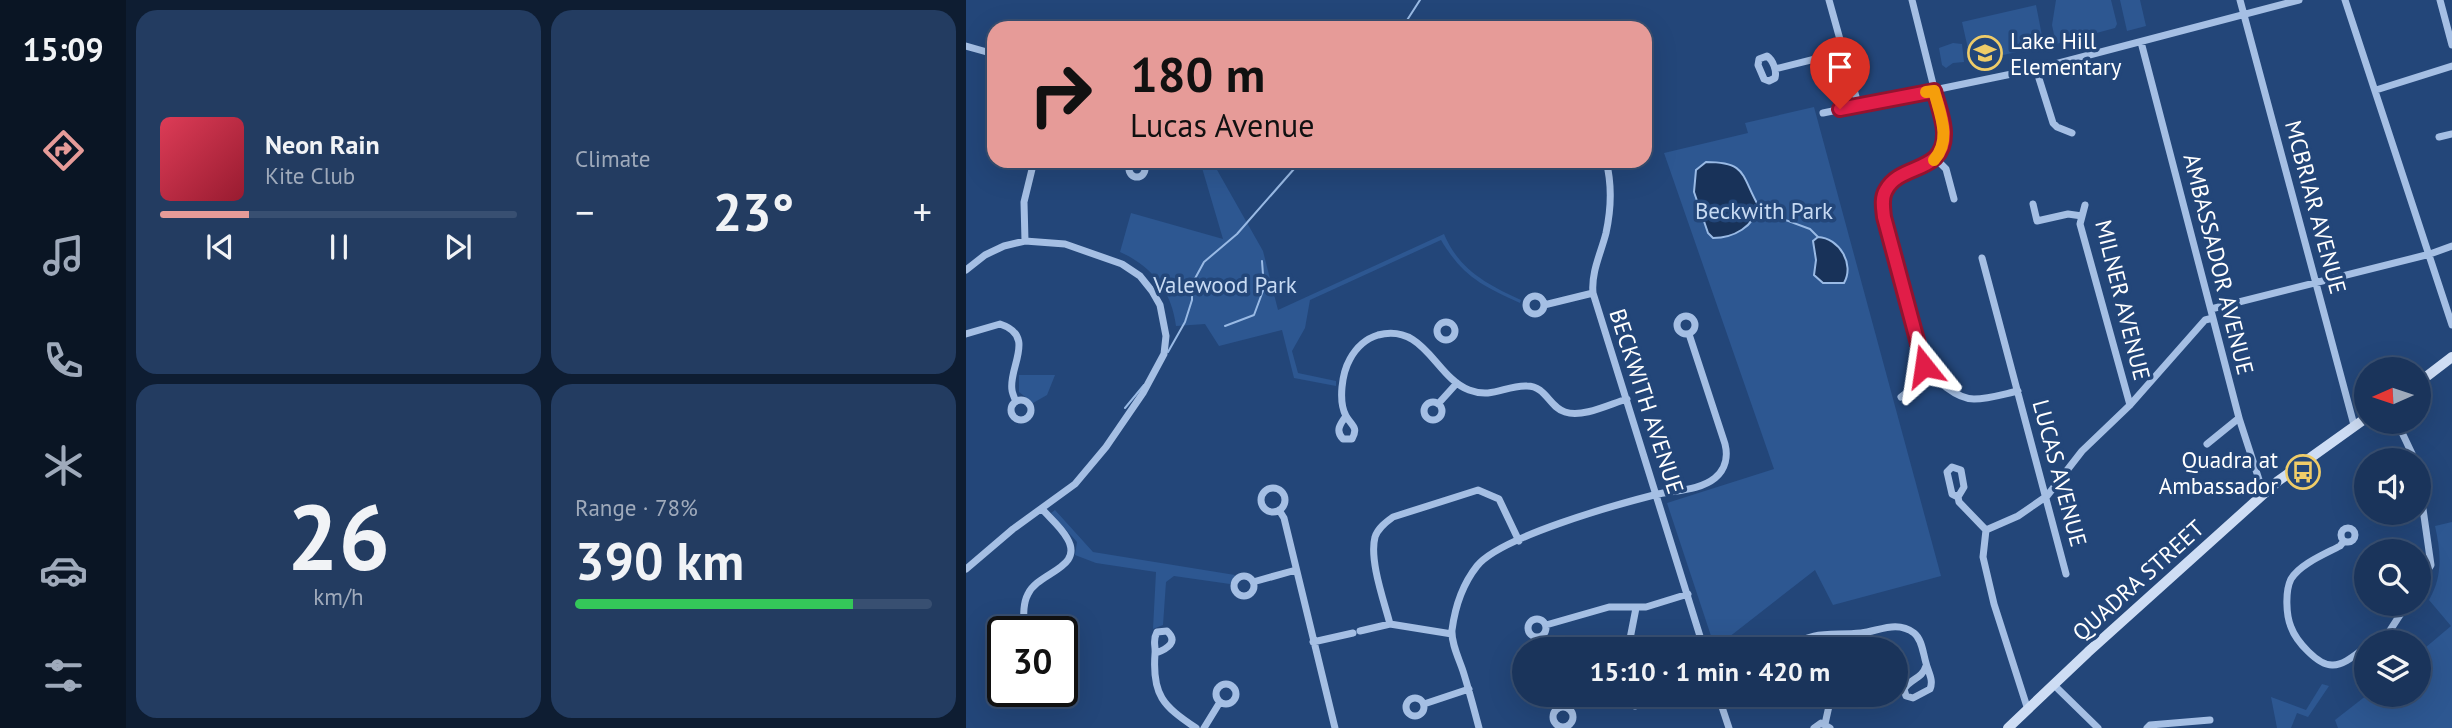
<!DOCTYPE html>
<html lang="en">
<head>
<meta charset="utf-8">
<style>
  :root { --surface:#1a345b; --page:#233c61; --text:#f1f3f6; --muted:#9faabb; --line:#384f71; --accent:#e69b98 }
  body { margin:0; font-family:"PT Sans",sans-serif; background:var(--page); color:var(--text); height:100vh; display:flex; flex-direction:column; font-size:26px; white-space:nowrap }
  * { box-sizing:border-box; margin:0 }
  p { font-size:23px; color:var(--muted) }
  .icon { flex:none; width:38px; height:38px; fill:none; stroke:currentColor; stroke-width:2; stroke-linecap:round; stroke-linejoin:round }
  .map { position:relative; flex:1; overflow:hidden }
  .sheet { display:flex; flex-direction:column; gap:10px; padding:10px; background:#0e1d32; width:840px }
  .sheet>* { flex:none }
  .top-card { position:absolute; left:21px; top:21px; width:665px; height:147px; border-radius:21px; box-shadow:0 7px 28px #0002,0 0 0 2px var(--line); background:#e69b98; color:#111; overflow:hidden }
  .needle { width:46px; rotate:267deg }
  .controls { position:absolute; left:1388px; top:357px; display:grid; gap:14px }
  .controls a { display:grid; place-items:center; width:77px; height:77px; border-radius:50%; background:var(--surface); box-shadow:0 7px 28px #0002,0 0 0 2px var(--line); font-size:35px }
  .speed { position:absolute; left:21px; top:616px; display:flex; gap:14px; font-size:35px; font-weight:700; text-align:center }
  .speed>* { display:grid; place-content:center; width:91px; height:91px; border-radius:50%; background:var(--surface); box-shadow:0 7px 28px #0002,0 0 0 2px var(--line); line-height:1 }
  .speed .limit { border:4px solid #111; border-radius:10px; background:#fff; color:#111 }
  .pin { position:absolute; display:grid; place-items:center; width:60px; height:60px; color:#fff; margin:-72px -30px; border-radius:50% 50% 50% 0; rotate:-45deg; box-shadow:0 0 7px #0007 }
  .pin .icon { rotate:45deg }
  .me { position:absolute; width:77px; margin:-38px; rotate:345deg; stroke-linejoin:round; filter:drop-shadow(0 0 5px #0008) }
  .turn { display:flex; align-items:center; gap:24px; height:147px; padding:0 28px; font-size:32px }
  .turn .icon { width:91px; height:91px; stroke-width:2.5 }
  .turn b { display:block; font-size:49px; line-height:60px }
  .big { font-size:52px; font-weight:700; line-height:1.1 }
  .sheet .tile { flex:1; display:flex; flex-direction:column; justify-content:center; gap:10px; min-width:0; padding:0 24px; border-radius:21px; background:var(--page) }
  .sheet .dial { align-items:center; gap:0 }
  .dial b { font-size:91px; line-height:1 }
  .song { display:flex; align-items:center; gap:21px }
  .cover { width:84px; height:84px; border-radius:10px; background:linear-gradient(135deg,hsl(350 70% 55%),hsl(350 70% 35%)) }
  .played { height:7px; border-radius:4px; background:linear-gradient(90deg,var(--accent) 25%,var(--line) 25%) }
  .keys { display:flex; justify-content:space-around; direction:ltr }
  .heat { display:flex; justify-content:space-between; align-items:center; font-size:38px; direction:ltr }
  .charge { height:10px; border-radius:5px; background:linear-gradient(90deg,#34c759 78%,var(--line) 0) }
  .sheet .tiles { flex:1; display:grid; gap:10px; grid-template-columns:repeat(2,1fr) }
  .trip { position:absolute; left:546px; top:637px; width:396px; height:70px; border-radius:35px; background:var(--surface); box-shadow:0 7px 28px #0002,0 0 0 2px var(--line); font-weight:700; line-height:70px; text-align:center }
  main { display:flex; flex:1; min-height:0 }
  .tab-bar { display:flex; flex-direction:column; width:126px; justify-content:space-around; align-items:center; background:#0a1524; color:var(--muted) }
  .tab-bar .icon { width:49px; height:49px }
  .tab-bar .current { color:var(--accent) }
  .tab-bar b { font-size:32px; color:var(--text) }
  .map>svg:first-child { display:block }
</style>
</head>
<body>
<main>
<nav class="tab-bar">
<b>15:09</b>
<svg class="icon current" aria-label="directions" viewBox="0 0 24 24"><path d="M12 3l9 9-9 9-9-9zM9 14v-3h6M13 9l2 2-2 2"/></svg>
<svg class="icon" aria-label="music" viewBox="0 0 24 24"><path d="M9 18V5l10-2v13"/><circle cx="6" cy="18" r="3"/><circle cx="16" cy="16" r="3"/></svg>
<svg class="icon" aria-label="phone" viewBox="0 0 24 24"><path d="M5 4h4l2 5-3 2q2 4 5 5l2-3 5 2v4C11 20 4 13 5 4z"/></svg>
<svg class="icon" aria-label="climate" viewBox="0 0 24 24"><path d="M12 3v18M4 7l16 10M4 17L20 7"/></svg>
<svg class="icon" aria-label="car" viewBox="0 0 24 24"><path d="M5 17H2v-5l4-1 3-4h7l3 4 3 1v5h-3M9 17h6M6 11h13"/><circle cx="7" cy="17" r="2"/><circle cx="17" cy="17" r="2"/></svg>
<svg class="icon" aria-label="filters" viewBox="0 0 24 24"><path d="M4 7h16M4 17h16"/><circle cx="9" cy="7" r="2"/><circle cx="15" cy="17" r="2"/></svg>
</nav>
<section class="sheet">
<div class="tiles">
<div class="tile">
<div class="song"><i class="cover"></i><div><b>Neon Rain</b><p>Kite Club</p></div></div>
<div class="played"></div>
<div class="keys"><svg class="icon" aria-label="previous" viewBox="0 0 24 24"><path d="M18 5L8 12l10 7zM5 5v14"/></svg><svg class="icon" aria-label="pause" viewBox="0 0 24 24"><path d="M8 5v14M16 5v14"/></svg><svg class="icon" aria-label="next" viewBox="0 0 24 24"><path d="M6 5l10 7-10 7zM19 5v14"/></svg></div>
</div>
<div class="tile"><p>Climate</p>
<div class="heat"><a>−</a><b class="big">23°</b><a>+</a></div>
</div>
<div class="tile dial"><b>26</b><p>km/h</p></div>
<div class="tile"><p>Range · 78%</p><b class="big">390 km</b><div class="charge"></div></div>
</div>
</section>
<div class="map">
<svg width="1486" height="728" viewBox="0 0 1486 728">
  <rect width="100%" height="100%" fill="#234679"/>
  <path fill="#2d5791" d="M1090,0H1145L1151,24L1149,28L1090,44L1086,25Z
    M1154,0H1174L1180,26L1161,31Z
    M1070,5L1078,46L1005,62L996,22Z
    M987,43L996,44L998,62L987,63L980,68L976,65L973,48Z
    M848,107L975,576L867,605L849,570L749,648L701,503L808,469L698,153L782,133L779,123Z
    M234,161H246L297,251L312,310L478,234C493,270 522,285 555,300L554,303C517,286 497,277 475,240L344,300L339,328L326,351L332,373L370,381V386L328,378L316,330L253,346L239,324L210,326C206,292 186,266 154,252L165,213L257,239Z
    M53,375H89L81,395L67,403L53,392Z
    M89,510L127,552L269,575L264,584L208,576L200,582L197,625L187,629L190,572L130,563L109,555L111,542L85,513Z
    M1486,522V728H1372L1369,720L1401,695H1452L1453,653L1485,626L1463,600C1477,576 1475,552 1469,526Z
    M1356,684L1363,686L1342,717L1331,713L1325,728H1311L1305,697L1340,710Z"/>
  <path fill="#183259" stroke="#99bae5" stroke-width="2" d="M740,162C781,162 775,175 792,205C789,227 767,238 747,238L742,233L728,192L730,170Z
    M852,237C873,238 889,264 878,283H857L848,275L850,260L847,241Z"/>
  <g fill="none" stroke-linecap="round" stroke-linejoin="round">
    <path stroke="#99bae5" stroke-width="2" d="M436,28L454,0
      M792,210L844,229L852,237
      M259,326L288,315L298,288L296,261
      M202,352L219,322L226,300V284L238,262L271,234L335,161
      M159,408L178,385"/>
    <path stroke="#a5bfe4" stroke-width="7" d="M863,0L892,104
      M946,0L979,132C974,162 963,163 938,176C932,179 924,182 920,188C908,207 951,338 958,366C969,379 990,399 1008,399C1022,399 1038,394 1052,391
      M1274,0L1388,425
      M1379,0L1486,325
      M1474,0L1486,45
      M1175,42L1273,418L1298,495
      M0,46L28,54
      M801,56C807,60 811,71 809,78L803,81L798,79L792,65L793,59Z
      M809,69L877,52
      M1070,69L1087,123L1091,127L1106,133
      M1410,90L1486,66
      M857,113L1070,69L1333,0
      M1473,137L1486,134
      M970,159L980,169L988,199
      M640,161C646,184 645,210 640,233C635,253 625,272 627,293L738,649
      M163 169a8 8 0 1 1 16 0a8 8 0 1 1-16 0Z
      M1067,204L1071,221L1102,214L1116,216
      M1119,205L1114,224L1164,405
      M59,241L58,202L68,161
      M1016,258L1100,574
      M0,270L19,255L38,246L59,241L99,244L156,264L174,276L186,291L194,305L200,336L198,354L177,393L140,447L109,484L47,529L0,569
      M560 305a9 9 0 1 1 18 0a9 9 0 1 1-18 0Z
      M578,305L627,293
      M1245,309L1464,254L1486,246
      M711 325a9 9 0 1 1 18 0a9 9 0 1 1-18 0Z
      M471 331a9 9 0 1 1 18 0a9 9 0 1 1-18 0Z
      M0,334L34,324C71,336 42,367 46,390C46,392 49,400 50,401
      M935,397L965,374
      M45 410a10 10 0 1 1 20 0a10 10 0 1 1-20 0Z
      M458 411a9 9 0 1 1 18 0a9 9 0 1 1-18 0Z
      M472,404L491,383
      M380,416C374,424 369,431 377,439H386C393,427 385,425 380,416C372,401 376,373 384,359C390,348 399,339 412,335C459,323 469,377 503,390C527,399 539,385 561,386C580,386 583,407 599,412C617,418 644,404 661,399
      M1431,422L1449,460
      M1241,444L1273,418
      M1452,474L1465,565L1452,585
      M295 500a12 12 0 1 1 24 0a12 12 0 1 1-24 0Z
      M992,497L998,487L995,470L986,467L981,472L986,494L992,497L993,502L1020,530
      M313,510L318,518L369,728
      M1375 535a7 7 0 1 1 14 0a7 7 0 1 1-14 0Z
      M1378,541L1374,546C1359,554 1334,564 1325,579C1319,591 1320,615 1325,627C1330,641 1352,666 1367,665C1379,665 1391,653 1400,647
      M268 586a10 10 0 1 1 20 0a10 10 0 1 1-20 0Z
      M287,582L330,570
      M562 628a9 9 0 1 1 18 0a9 9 0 1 1-18 0Z
      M424,624C418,601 403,560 409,537C412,528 420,522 427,517L512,490L533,499L553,541
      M580,625L643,607H680L722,594
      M394,631L424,624L486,634
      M58,632C58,620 56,605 62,594C72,572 119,568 101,538C95,527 84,518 76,509
      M347,642L387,633
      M1407,642L1423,632L1441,604
      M662,649L670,608
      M821,649C849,629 864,636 895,633C913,631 931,620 948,633C956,639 957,653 960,663C962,672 968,680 964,689L947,698L940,696L938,689C945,678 956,679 960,666
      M190,653C201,649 213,642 201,631L191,632C186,641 190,645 189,654C186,695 197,706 230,728
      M250 694a10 10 0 1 1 20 0a10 10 0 1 1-20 0Z
      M1088,685L1132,728
      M668,695L669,706
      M752,695L763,728
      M859,695L863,706L859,724
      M440 707a9 9 0 1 1 18 0a9 9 0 1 1-18 0Z
      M458,704L503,689
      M587 717a10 10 0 1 1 20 0a10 10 0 1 1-20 0Z
      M1062,710L1028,604L1017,557L1020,530L1052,516L1081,496L1116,451L1164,405L1239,320L1247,318
      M238,728L254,702
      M513,728C508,709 503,690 497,671C493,659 485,643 486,630C489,607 496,585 511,566C534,537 649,505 688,495C708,490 733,491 749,478C760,469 762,456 759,444L723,334
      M848,728L855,723L864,728
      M1181,728L1184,725L1244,720"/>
    <path stroke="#ceddf4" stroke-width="10" d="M1452,383L1486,357
      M1042,728L1122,652L1312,481L1400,418"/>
  </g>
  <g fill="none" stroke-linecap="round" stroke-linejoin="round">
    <g stroke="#92132f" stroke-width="18">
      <path id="route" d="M874,109L968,91C972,104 978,120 978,133C979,174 934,163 920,190C915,198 917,208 918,217L958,366"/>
    </g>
    <use href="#route" stroke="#e11d48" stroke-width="12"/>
    <path stroke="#f59e0b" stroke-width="12" d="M960,92L968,91C974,114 986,140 968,160"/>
  </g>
  <defs>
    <g id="school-ring" transform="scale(1.75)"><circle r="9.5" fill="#234679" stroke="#efcc68" stroke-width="1.5"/><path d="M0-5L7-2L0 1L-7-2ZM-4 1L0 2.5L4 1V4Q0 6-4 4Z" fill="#efcc68"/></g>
    <g id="bus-ring" transform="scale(1.75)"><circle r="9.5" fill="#234679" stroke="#efcc68" stroke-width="1.5"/><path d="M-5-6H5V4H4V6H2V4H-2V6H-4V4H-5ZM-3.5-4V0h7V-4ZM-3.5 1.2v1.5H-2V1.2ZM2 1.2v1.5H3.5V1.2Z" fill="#efcc68"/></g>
  </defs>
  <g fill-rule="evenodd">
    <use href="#school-ring" x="1019" y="53"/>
    <use href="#bus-ring" x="1337" y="472"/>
  </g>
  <g text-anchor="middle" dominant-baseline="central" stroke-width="7" stroke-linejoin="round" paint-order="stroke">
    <g font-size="23" fill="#fff" stroke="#234679" text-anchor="start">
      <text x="1044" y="40">Lake Hill<tspan x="1044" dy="26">Elementary</tspan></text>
      <text x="1312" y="459" text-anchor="end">Quadra at<tspan x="1312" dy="26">Ambassador</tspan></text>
    </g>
    <g font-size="23" fill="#fff" stroke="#234679">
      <text transform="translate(1350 207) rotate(75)">MCBRIAR AVENUE</text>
      <text transform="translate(1253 264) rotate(76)">AMBASSADOR AVENUE</text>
      <text transform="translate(1157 300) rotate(76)">MILNER AVENUE</text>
      <text transform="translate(681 401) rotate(72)">BECKWITH AVENUE</text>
      <text transform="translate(1094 473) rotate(75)">LUCAS AVENUE</text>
      <text transform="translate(1172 580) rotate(-42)">QUADRA STREET</text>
    </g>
    <g font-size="23" fill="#c7daf3" stroke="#234679">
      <text x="798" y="210">Beckwith Park</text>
      <text x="259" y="284">Valewood Park</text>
    </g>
  </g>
</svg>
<div class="controls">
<a><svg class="needle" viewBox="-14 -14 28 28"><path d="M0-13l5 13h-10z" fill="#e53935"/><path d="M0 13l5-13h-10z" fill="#9faabb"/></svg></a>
<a><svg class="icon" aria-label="sound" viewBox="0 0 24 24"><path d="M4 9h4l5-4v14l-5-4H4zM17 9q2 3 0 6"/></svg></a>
<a><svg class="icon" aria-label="search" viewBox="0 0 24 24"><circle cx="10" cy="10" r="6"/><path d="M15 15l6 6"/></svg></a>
<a><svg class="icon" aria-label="layers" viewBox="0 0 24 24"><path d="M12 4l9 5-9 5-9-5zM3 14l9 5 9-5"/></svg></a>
</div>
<div class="speed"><div class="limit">30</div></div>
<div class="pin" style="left:874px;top:109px;background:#d93025"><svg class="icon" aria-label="arrive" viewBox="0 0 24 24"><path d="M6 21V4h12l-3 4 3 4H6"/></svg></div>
<svg class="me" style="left:958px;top:366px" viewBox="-20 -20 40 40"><path d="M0-17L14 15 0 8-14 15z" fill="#e11d48" stroke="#fff" stroke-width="4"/></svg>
<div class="trip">15:10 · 1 min · 420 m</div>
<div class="top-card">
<div class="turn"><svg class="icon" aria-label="right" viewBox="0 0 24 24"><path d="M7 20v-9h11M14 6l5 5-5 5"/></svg><div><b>180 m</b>Lucas Avenue</div></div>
</div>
</div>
</main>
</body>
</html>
